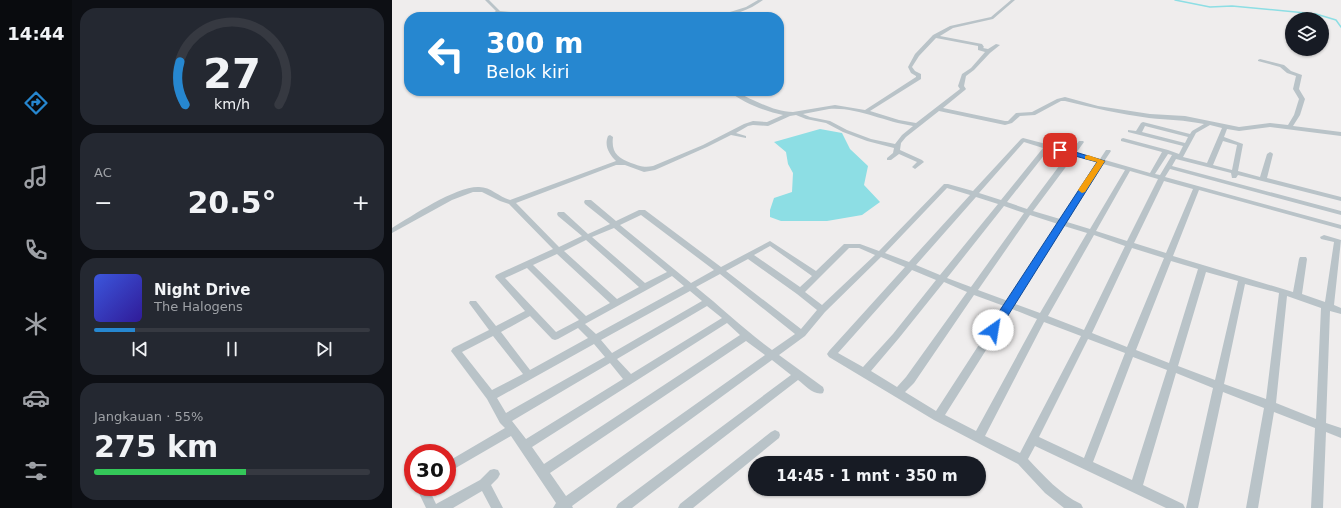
<!DOCTYPE html>
<html lang="id">
<head>
<meta charset="utf-8">
<style>
  :root { --surface:#171b24; --page:#242831; --text:#f1f3f6; --muted:#9ea1a6; --line:#363941; --accent:#2687d0 }
  body { margin:0; font-family:"DejaVu Sans",sans-serif; background:var(--page); color:var(--text); height:100vh; display:flex; flex-direction:column; font-size:15px; white-space:nowrap }
  * { box-sizing:border-box; margin:0 }
  p { font-size:13px; color:var(--muted) }
  .icon { flex:none; width:22px; height:22px; fill:none; stroke:currentColor; stroke-width:2; stroke-linecap:round; stroke-linejoin:round }
  .map { position:relative; flex:1; overflow:hidden }
  .side { display:flex; flex-direction:column; gap:8px; padding:8px; background:#0d0f14; width:320px }
  .side>* { flex:none }
  .guide { position:absolute; left:12px; top:12px; width:380px; height:84px; border-radius:16px; box-shadow:0 1px 3px #0004; background:#2687d0; color:#fff; overflow:hidden }
  .tools { position:absolute; left:893px; top:12px; display:grid; gap:8px }
  .tools a { display:grid; place-items:center; width:44px; height:44px; border-radius:50%; background:var(--surface); box-shadow:0 1px 3px #0004; font-size:20px }
  .speed { position:absolute; left:12px; top:444px; display:flex; gap:8px; font-size:20px; font-weight:700; text-align:center }
  .speed>* { display:grid; place-content:center; width:52px; height:52px; border-radius:50%; background:var(--surface); box-shadow:0 1px 3px #0004; line-height:1 }
  .speed .limit { border:6px solid #d22; background:#fff; color:#111 }
  .pin { position:absolute; display:grid; place-items:center; width:34px; height:34px; color:#fff; margin:-17px; border-radius:8px; box-shadow:0 2px 6px #0006 }
  .me { position:absolute; width:44px; margin:-22px; rotate:32deg; stroke-linejoin:round; filter:drop-shadow(0 0 3px #0008) }
  .turn { display:flex; align-items:center; gap:14px; height:84px; padding:0 16px; font-size:18px }
  .turn .icon { width:52px; height:52px; stroke-width:2.5 }
  .turn b { display:block; font-size:28px; line-height:34px }
  .big { font-size:30px; font-weight:600; line-height:1.1 }
  .side .widget { flex:1; display:flex; flex-direction:column; justify-content:center; gap:6px; min-width:0; padding:0 14px; border-radius:16px; background:var(--page) }
  .side .dial { align-items:center; gap:0 }
  .dial svg { height:104px; overflow:visible; fill:none; stroke:var(--line); stroke-width:7; stroke-linecap:round; text-anchor:middle }
  .dial text { fill:var(--text); stroke:none }
  .song { display:flex; align-items:center; gap:12px }
  .cover { width:48px; height:48px; border-radius:6px; background:linear-gradient(135deg,hsl(230 70% 55%),hsl(250 70% 35%)) }
  .played { height:4px; border-radius:2px; background:linear-gradient(90deg,var(--accent) 15%,var(--line) 15%) }
  .keys { display:flex; justify-content:space-around; direction:ltr }
  .heat { display:flex; justify-content:space-between; align-items:center; font-size:22px; direction:ltr }
  .charge { height:6px; border-radius:3px; background:linear-gradient(90deg,#34c759 55%,var(--line) 0) }
  .trip { position:absolute; left:356px; top:456px; width:238px; height:40px; border-radius:20px; background:var(--surface); box-shadow:0 1px 3px #0004; font-weight:600; line-height:40px; text-align:center }
  main { display:flex; flex:1; min-height:0 }
  .menu { display:flex; flex-direction:column; width:72px; justify-content:space-around; align-items:center; background:#090b0e; color:var(--muted) }
  .menu .icon { width:28px; height:28px }
  .menu .on { color:var(--accent) }
  .menu b { font-size:18px; color:var(--text) }
  .map>svg:first-child { display:block }
</style>
</head>
<body>
<main>
<nav class="menu">
<b>14:44</b>
<svg class="icon on" aria-label="directions" viewBox="0 0 24 24"><path d="M12 3l9 9-9 9-9-9zM9 14v-3h6M13 9l2 2-2 2"/></svg>
<svg class="icon" aria-label="music" viewBox="0 0 24 24"><path d="M9 18V5l10-2v13"/><circle cx="6" cy="18" r="3"/><circle cx="16" cy="16" r="3"/></svg>
<svg class="icon" aria-label="phone" viewBox="0 0 24 24"><path d="M5 4h4l2 5-3 2q2 4 5 5l2-3 5 2v4C11 20 4 13 5 4z"/></svg>
<svg class="icon" aria-label="climate" viewBox="0 0 24 24"><path d="M12 3v18M4 7l16 10M4 17L20 7"/></svg>
<svg class="icon" aria-label="car" viewBox="0 0 24 24"><path d="M5 17H2v-5l4-1 3-4h7l3 4 3 1v5h-3M9 17h6M6 11h13"/><circle cx="7" cy="17" r="2"/><circle cx="17" cy="17" r="2"/></svg>
<svg class="icon" aria-label="filters" viewBox="0 0 24 24"><path d="M4 7h16M4 17h16"/><circle cx="9" cy="7" r="2"/><circle cx="15" cy="17" r="2"/></svg>
</nav>
<section class="side">
<div class="widget dial"><svg viewBox="0 0 100 80">
<path d="M14 69A42 42 0 1 1 86 69"/>
<path d="M14 69A42 42 0 0 1 10 36" stroke="#2687d0"/>
<text x="50" y="56" font-size="32" font-weight="700">27</text>
<text x="50" y="72" font-size="11">km/h</text>
</svg></div>
<div class="widget"><p>AC</p>
<div class="heat"><a>−</a><b class="big">20.5°</b><a>+</a></div>
</div>
<div class="widget">
<div class="song"><i class="cover"></i><div><b>Night Drive</b><p>The Halogens</p></div></div>
<div class="played"></div>
<div class="keys"><svg class="icon" aria-label="previous" viewBox="0 0 24 24"><path d="M18 5L8 12l10 7zM5 5v14"/></svg><svg class="icon" aria-label="pause" viewBox="0 0 24 24"><path d="M8 5v14M16 5v14"/></svg><svg class="icon" aria-label="next" viewBox="0 0 24 24"><path d="M6 5l10 7-10 7zM19 5v14"/></svg></div>
</div>
<div class="widget"><p>Jangkauan · 55%</p><b class="big">275 km</b><div class="charge"></div></div>
</section>
<div class="map">
<svg width="949" height="508" viewBox="0 0 949 508">
  <rect width="100%" height="100%" fill="#efeded"/>
  <path fill="#8ddee4" d="M428,129L450,133L458,149L476,166L472,185L488,202L470,215L435,221H389L378,217V210L382,198L400,192L401,173L396,164L394,152L382,142Z"/>
  <g fill="none" stroke-linecap="round" stroke-linejoin="round">
    <path stroke="#8ddee4" stroke-width="1.5" d="M783,0L818,7L840,6L924,14L944,20L949,27"/>
    <path fill="#b9c3c8" fill-rule="evenodd" d="M93,0H97L108,11L139,14L150,17L105,13L100,17H95L104,11Z
      M366,0H371C358,10 338,17 322,17L354,7Z
      M619,0H623L601,19L561,28L548,36L590,44L592,47L591,48L596,49L604,44L608,45L598,53L582,70L574,76L572,86L574,89L573,90L551,108L613,121H616L624,113L640,112L665,99L673,97L706,106L758,114L793,116L847,127L878,123L896,125L902,115L907,99L901,89L904,76L895,73L888,67L866,61V60L868,59L892,65L899,71L910,75L907,89L913,99L908,115L901,126L949,132V136L878,127L847,131L835,129L832,137L851,144L846,171L868,177L875,154L878,152L880,153L881,154L875,178L949,197V201L846,175L844,178H840L839,173L784,159L780,166L949,211V215L778,169L773,177L949,225V229L807,190L781,256L901,292L907,259L908,257H914L915,259L910,294L933,302L942,242L929,239L928,237L932,235L949,240L942,305L949,308V314L938,311L934,423L949,428V438L934,432L931,508H919L923,428L882,412L866,508H854L872,408L831,392L806,508H794L821,388L784,373L751,485L791,504L793,508H774L643,446L636,459C652,476 668,494 689,504L691,508H672L653,493L626,464L542,420L437,357L435,354L437,351L513,267L489,257L433,312L413,336L387,355L431,387L432,390L431,393C422,396 413,385 406,380L240,508H224L226,504L399,375L380,360L180,506L181,508H161L164,503L119,436L55,473V462L113,428L108,423L95,399L59,351L61,348L97,330L77,303L78,301H84L104,326L133,311L103,277L104,275L161,249L117,204L108,201L90,192H81L60,200L0,233V228C20,216 64,186 87,187C99,187 107,197 118,200L224,161C217,154 212,146 216,136L218,135L221,137C219,153 226,158 239,163C248,166 252,168 261,166L311,145L352,124L361,121L375,122L391,115C373,111 351,103 337,91C346,91 353,97 361,100C374,106 387,112 401,112L443,105L473,110L524,77V76L519,73L516,67L523,54L541,35L558,26L599,17ZM544,38L586,46V50L593,52L579,68L570,74L566,86L568,89L524,123L507,120L478,111L529,79V74L523,71L520,67L527,56ZM669,101H673C701,108 729,114 757,118C777,120 792,120 812,124L800,131L798,134L751,122L749,123L744,131L736,130V132L791,146L787,154L776,150L731,138L729,139V141L770,152L758,173L713,160L719,151L718,150H714L708,159L684,153L692,142L691,141H687L679,151L659,146L667,136L666,135H662L654,144L631,138L629,139L581,191L556,184H552L487,251L468,244H452L424,271L378,241L329,267L253,210H247L224,221L199,200H193L192,202L193,204L218,224L196,234L172,212H166L165,214L166,216L190,236L167,247L124,203L224,165H233L252,172L263,170L315,147L339,135L354,138V136L344,133L356,126L361,125L376,126L398,116L404,115L414,119L434,123L451,132L475,141L502,148L501,153L495,158V160H499L507,154L525,162L520,167L523,169L532,162L530,160L508,150L509,143L514,137L547,111L613,125L620,123L628,116L643,115ZM437,109C466,107 492,122 521,126L510,135L503,144L479,139L455,130L438,121L418,117L411,114ZM818,125L830,128L815,163L791,157L804,133ZM753,126L796,137L793,143L750,132ZM831,141L845,145L840,170L821,165ZM632,142L651,148L609,200L587,193ZM657,149L676,154L635,209L615,202ZM776,154L780,155L768,175L763,174ZM682,156L705,162L668,219L641,211ZM711,164L733,170L698,229L675,222ZM738,171L766,179L735,241L704,231ZM772,181L801,189L774,253L742,243ZM555,188L578,195L517,262L493,253ZM584,197L606,204L548,275L524,265ZM612,206L632,213L579,287L555,278ZM249,215L322,270L299,283L228,225ZM638,215L666,224L616,301L586,290ZM672,226L695,233L648,313L623,304ZM222,228L275,272L253,283L200,237ZM702,235L733,246L692,330L656,316ZM194,240L247,287L225,299L172,251ZM378,246L420,276L408,287L362,255ZM457,248H467L483,255L430,305L413,292ZM740,248L772,258L735,347L700,333ZM165,254L218,303L194,316L141,265ZM356,259L405,294L425,310L409,329L334,271ZM779,261L806,269L777,363L744,350ZM135,268L187,320L164,332L113,278ZM520,270L544,280L501,334L471,367L446,353ZM814,272L846,281L823,380L786,366ZM328,274L403,334L380,350C354,331 330,308 304,287ZM280,276L292,286L204,334L193,324ZM552,282L575,292L514,377L505,387L479,371L507,338ZM853,284L887,293L874,399L832,384ZM298,291L310,301L220,353L209,340ZM582,295L612,306L544,411L513,392L522,383ZM895,296L929,308L924,419L884,403ZM315,306L330,318L239,374L225,359ZM620,309L645,319L584,431L553,415ZM138,316L160,339L163,340L166,339L186,328L196,338L138,370L109,332ZM652,322L689,336L628,453L593,436ZM335,323L348,335L152,464L140,447ZM101,336L131,374L100,390L70,352ZM696,339L733,353L692,458L647,437ZM354,341L373,355L174,496L158,473ZM202,344L213,357L114,413L105,398ZM741,357L775,370L740,480L701,462ZM218,363L231,379L134,439L120,421Z
      M182,14L199,17H158L160,16Z
      M383,430L387,432L388,435L387,438L301,508H286L288,504L379,432Z
      M102,469L106,470L108,474L106,478L99,485L111,508H99L90,491L61,508H34L24,487H36L44,504L88,480L98,470Z"/>
  </g>
  <path fill="#1a73e8" stroke="#114b97" d="M665,148H670L713,161L605,333H597L596,330L597,327L705,162L665,151Z"/>
  <path fill="#f59e0b" d="M696,155L713,161L693,192L690,193L686,190L705,162L693,159V156Z"/>
</svg>
<div class="tools">
<a><svg class="icon" aria-label="layers" viewBox="0 0 24 24"><path d="M12 4l9 5-9 5-9-5zM3 14l9 5 9-5"/></svg></a>
</div>
<div class="speed"><div class="limit">30</div></div>
<div class="pin" style="left:668px;top:150px;background:#d93025"><svg class="icon" aria-label="arrive" viewBox="0 0 24 24"><path d="M6 21V4h12l-3 4 3 4H6"/></svg></div>
<svg class="me" style="left:601px;top:330px" viewBox="-20 -20 40 40"><circle r="19" fill="#fff"/><path d="M0-13L10 11 0 6-10 11z" fill="#1a73e8"/></svg>
<div class="trip">14:45 · 1 mnt · 350 m</div>
<div class="guide">
<div class="turn"><svg class="icon" aria-label="left" viewBox="0 0 24 24"><path d="M17 20v-9H6M10 6l-5 5 5 5"/></svg><div><b>300 m</b>Belok kiri</div></div>
</div>
</div>
</main>
</body>
</html>
